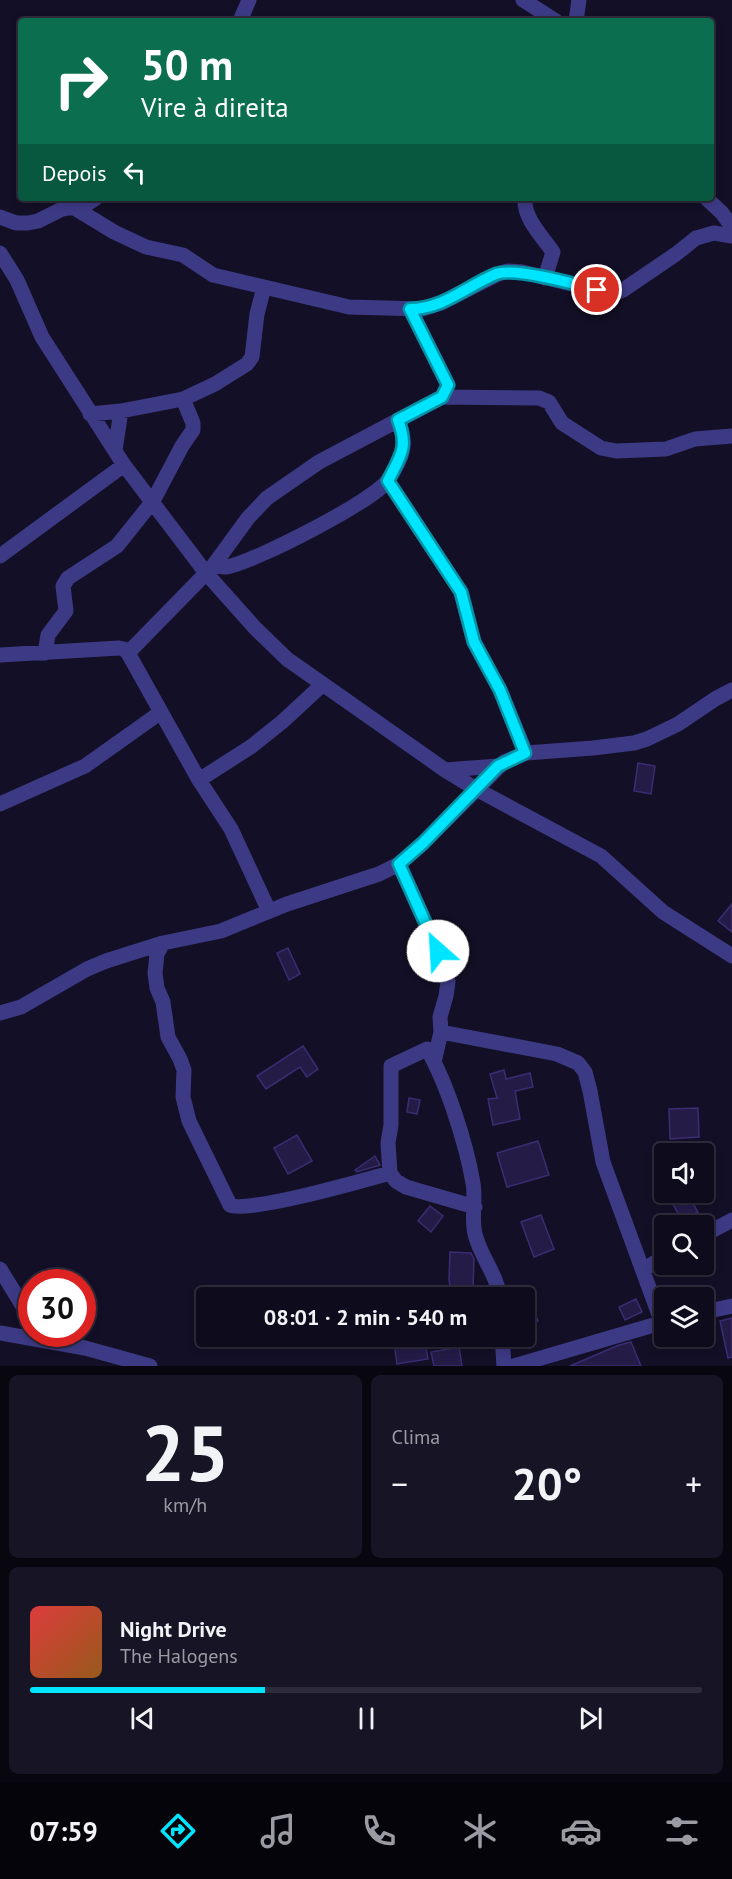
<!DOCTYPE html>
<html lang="pt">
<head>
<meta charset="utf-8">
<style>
  :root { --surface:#0e0b1c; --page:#171425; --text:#f1f3f6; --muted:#9b9ba3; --line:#2e2b3b; --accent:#00e5ff }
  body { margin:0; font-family:"PT Sans",sans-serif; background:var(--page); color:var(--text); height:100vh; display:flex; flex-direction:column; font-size:22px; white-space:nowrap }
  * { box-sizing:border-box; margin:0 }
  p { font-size:20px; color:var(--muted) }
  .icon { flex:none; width:33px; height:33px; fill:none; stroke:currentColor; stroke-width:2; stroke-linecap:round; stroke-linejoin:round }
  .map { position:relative; height:1366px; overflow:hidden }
  .panel { display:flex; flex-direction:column; gap:9px; padding:9px; background:#08060f; flex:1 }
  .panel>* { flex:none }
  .top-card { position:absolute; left:18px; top:18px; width:696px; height:183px; border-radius:6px; box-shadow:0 3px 9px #0003,0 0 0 2px var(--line); background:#0b6e4f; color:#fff; overflow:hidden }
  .buttons { position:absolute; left:654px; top:1143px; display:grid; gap:12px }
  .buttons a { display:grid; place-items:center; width:60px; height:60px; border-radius:6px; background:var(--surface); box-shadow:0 3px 9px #0003,0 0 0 2px var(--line); font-size:30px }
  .speed { position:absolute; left:18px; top:1269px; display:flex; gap:12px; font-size:30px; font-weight:700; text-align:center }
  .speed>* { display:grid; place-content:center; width:78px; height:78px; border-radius:50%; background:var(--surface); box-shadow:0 3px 9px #0003,0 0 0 2px var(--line); line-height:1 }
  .speed .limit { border:9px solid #d22; background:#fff; color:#111 }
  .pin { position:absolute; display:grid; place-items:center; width:51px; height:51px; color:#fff; margin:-26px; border:3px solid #fff; border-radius:50%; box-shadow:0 2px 6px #0007 }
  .me { position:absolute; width:66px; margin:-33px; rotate:334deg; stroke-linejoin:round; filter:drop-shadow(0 0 4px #0008) }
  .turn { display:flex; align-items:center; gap:21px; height:126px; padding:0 24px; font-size:27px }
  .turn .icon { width:78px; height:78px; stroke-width:2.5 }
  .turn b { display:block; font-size:42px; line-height:51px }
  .then { display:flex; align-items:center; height:57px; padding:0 24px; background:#0003; gap:12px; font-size:22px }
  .big { font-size:45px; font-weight:700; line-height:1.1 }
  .panel .widget { flex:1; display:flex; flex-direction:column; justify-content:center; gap:9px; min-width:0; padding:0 21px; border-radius:9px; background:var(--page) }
  .panel .dial { align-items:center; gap:0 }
  .dial b { font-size:78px; line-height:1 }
  .song { display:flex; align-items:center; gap:18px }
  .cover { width:72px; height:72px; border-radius:9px; background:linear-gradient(135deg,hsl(0 70% 55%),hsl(30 70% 35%)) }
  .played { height:6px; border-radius:3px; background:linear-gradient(90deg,var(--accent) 35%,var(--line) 35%) }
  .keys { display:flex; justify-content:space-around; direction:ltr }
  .heat { display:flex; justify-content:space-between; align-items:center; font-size:33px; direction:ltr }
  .panel .tiles { flex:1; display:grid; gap:9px; grid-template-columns:1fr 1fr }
  .widget:last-child { grid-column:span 2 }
  .trip { position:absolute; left:196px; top:1287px; width:339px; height:60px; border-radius:6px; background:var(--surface); box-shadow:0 3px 9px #0003,0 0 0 2px var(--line); font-weight:700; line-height:60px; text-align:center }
  .tabs { display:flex; height:96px; justify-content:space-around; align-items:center; background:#06040b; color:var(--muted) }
  .tabs .icon { width:42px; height:42px }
  .tabs .active { color:var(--accent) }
  .tabs b { font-size:27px; color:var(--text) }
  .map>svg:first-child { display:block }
</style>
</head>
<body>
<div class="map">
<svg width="732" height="1366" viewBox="0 0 732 1366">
  <rect width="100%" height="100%" fill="#130f26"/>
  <path fill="#241b47" stroke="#3b2d73" stroke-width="1.5" d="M638,763L655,766L651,794L634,791Z
    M732,904V932L718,921Z
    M288,948L300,974L289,980L277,953Z
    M303,1046L318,1069L307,1077L300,1067L266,1089L257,1076Z
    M504,1070L506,1079L530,1073L533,1087L515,1091L520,1119L493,1125L488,1099L497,1098L490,1074Z
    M409,1098L420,1100L417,1114L407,1112Z
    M698,1108L699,1137L670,1139L669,1109Z
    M297,1135L312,1161L288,1174L274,1148Z
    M538,1141L549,1175L507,1187L497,1153Z
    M375,1156L380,1165L357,1172L355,1170Z
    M687,1193L698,1212L682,1221L672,1202Z
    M430,1206L443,1216L431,1232L418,1221Z
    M541,1215L554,1249L534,1257L521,1222Z
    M450,1252L471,1253L474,1259L473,1289L484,1287L485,1298H452L449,1280Z
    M636,1299L642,1312L625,1320L619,1307Z
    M534,1312L538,1321L525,1327V1317Z
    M732,1318V1357L728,1358L720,1321Z
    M393,1336H424L428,1359L397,1364Z
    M631,1342L641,1366H570L619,1345Z
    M459,1347L462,1366H434L431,1352Z"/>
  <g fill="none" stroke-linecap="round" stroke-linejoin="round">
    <path stroke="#3d3a85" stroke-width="15" d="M523,0L556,21
      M240,21L249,0
      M576,21L579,0
      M525,198C523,218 542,236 553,252L545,278
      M706,198L722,213L732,227
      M78,210L96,198
      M0,217L16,223H28L38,221L62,209L73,207L114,232L146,247L183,255L213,275L349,307L422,309L441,303L496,275L507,271L522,272L613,294L623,290L676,254L696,238L714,233L732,236
      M0,253L17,280L42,337L124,465L206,573L255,628L287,659L445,770L476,789L601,856L663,912L732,956
      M410,309L448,385L442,397
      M90,414L121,411L183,399L215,384L247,364L252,357L257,314L264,287
      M115,450L121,411
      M388,481L461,592L474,642L500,690L526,753
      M0,556L124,465
      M213,566C218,566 222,567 227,567C254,562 374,501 388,480C403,458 408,444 398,420
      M45,653L48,635L66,611L63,586L68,578L117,546L153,501L182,446L193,430V423L183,399
      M128,653L213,566L248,518L267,498L319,462L442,397L539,398L549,402L562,423L601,448L616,451L666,449L695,439L732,436
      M0,655L119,648L124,649L128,653L199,780L231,829L269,911
      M445,770L498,766
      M199,780L252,746L282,722L322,685
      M0,804L85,766L161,712
      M399,864L446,968L448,982L446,996L440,1017L441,1032L434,1062
      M163,943L157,954L155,973L157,988L163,1002L168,1037L180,1059L184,1070L183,1097L189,1121L230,1205C246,1214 365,1180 390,1173
      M0,1013L21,1007L87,969L106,961L163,943L221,931L287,904L379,874L399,864L423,843L504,762L526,753L593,748L634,743L647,739L678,724L715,699L732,690
      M441,1032L557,1054L578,1063L585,1072L590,1091L603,1162L662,1323
      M475,1207L406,1187L396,1181L390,1173L388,1143L391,1125V1066L427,1049C447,1083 466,1143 473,1183C476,1200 471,1218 475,1234C480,1256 497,1274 500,1298
      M704,1235L732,1220
      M0,1269L32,1321
      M643,1270L664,1257
      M704,1312L732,1306
      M0,1333L85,1348L150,1366
      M502,1336L504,1366
      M514,1366L664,1322"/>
  </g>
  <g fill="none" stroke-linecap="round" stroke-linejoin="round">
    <g stroke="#0095a6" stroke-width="15">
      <path id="route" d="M438,951L399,864L423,843L498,766L525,753L500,690L474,642L461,592L388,481C400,456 409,448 398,420L442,397L448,385L410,309C443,309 467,286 496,274C515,267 575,284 597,290"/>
    </g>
    <use href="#route" stroke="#00e5ff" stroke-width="10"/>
  </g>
</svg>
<div class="buttons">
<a><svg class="icon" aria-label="sound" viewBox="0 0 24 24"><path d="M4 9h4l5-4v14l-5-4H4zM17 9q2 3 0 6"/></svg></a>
<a><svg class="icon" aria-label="search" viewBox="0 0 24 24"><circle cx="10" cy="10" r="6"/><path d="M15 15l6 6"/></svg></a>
<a><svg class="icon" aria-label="layers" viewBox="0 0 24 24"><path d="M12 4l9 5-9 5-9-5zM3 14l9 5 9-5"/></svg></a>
</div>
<div class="speed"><div class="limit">30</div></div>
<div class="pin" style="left:597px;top:290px;background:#d93025"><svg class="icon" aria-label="arrive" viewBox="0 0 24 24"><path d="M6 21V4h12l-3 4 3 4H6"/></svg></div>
<svg class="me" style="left:438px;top:951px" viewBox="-20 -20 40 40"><circle r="19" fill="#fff"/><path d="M0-13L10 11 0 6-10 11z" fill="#00e5ff"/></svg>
<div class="trip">08:01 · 2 min · 540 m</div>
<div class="top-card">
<div class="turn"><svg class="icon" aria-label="right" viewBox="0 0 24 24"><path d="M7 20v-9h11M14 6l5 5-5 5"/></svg><div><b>50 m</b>Vire à direita</div></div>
<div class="then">Depois<svg class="icon" aria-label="left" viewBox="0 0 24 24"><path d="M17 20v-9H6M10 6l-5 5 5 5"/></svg></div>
</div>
</div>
<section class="panel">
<div class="tiles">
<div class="widget dial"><b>25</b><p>km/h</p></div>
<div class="widget"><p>Clima</p>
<div class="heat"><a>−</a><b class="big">20°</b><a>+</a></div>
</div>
<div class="widget">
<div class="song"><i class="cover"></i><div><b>Night Drive</b><p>The Halogens</p></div></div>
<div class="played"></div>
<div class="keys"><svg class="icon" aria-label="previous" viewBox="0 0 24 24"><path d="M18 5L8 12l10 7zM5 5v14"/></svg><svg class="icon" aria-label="pause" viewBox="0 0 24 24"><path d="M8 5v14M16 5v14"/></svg><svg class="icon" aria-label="next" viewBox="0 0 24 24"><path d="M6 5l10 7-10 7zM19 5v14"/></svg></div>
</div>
</div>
</section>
<nav class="tabs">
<b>07:59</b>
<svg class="icon active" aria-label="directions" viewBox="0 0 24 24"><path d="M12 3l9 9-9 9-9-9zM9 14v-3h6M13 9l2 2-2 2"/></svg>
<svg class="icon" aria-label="music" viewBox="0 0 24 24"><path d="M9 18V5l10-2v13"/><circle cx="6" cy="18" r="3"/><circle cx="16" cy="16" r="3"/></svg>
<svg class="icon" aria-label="phone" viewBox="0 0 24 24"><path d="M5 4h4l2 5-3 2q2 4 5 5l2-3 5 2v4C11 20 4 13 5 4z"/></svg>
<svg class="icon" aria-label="climate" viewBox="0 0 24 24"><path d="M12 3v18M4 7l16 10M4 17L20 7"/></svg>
<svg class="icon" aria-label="car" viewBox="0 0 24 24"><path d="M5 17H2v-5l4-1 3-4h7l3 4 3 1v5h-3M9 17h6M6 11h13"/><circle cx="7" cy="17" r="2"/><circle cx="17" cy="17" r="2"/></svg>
<svg class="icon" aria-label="filters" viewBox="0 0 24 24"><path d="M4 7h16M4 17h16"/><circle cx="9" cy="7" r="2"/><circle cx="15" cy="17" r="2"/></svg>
</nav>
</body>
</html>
